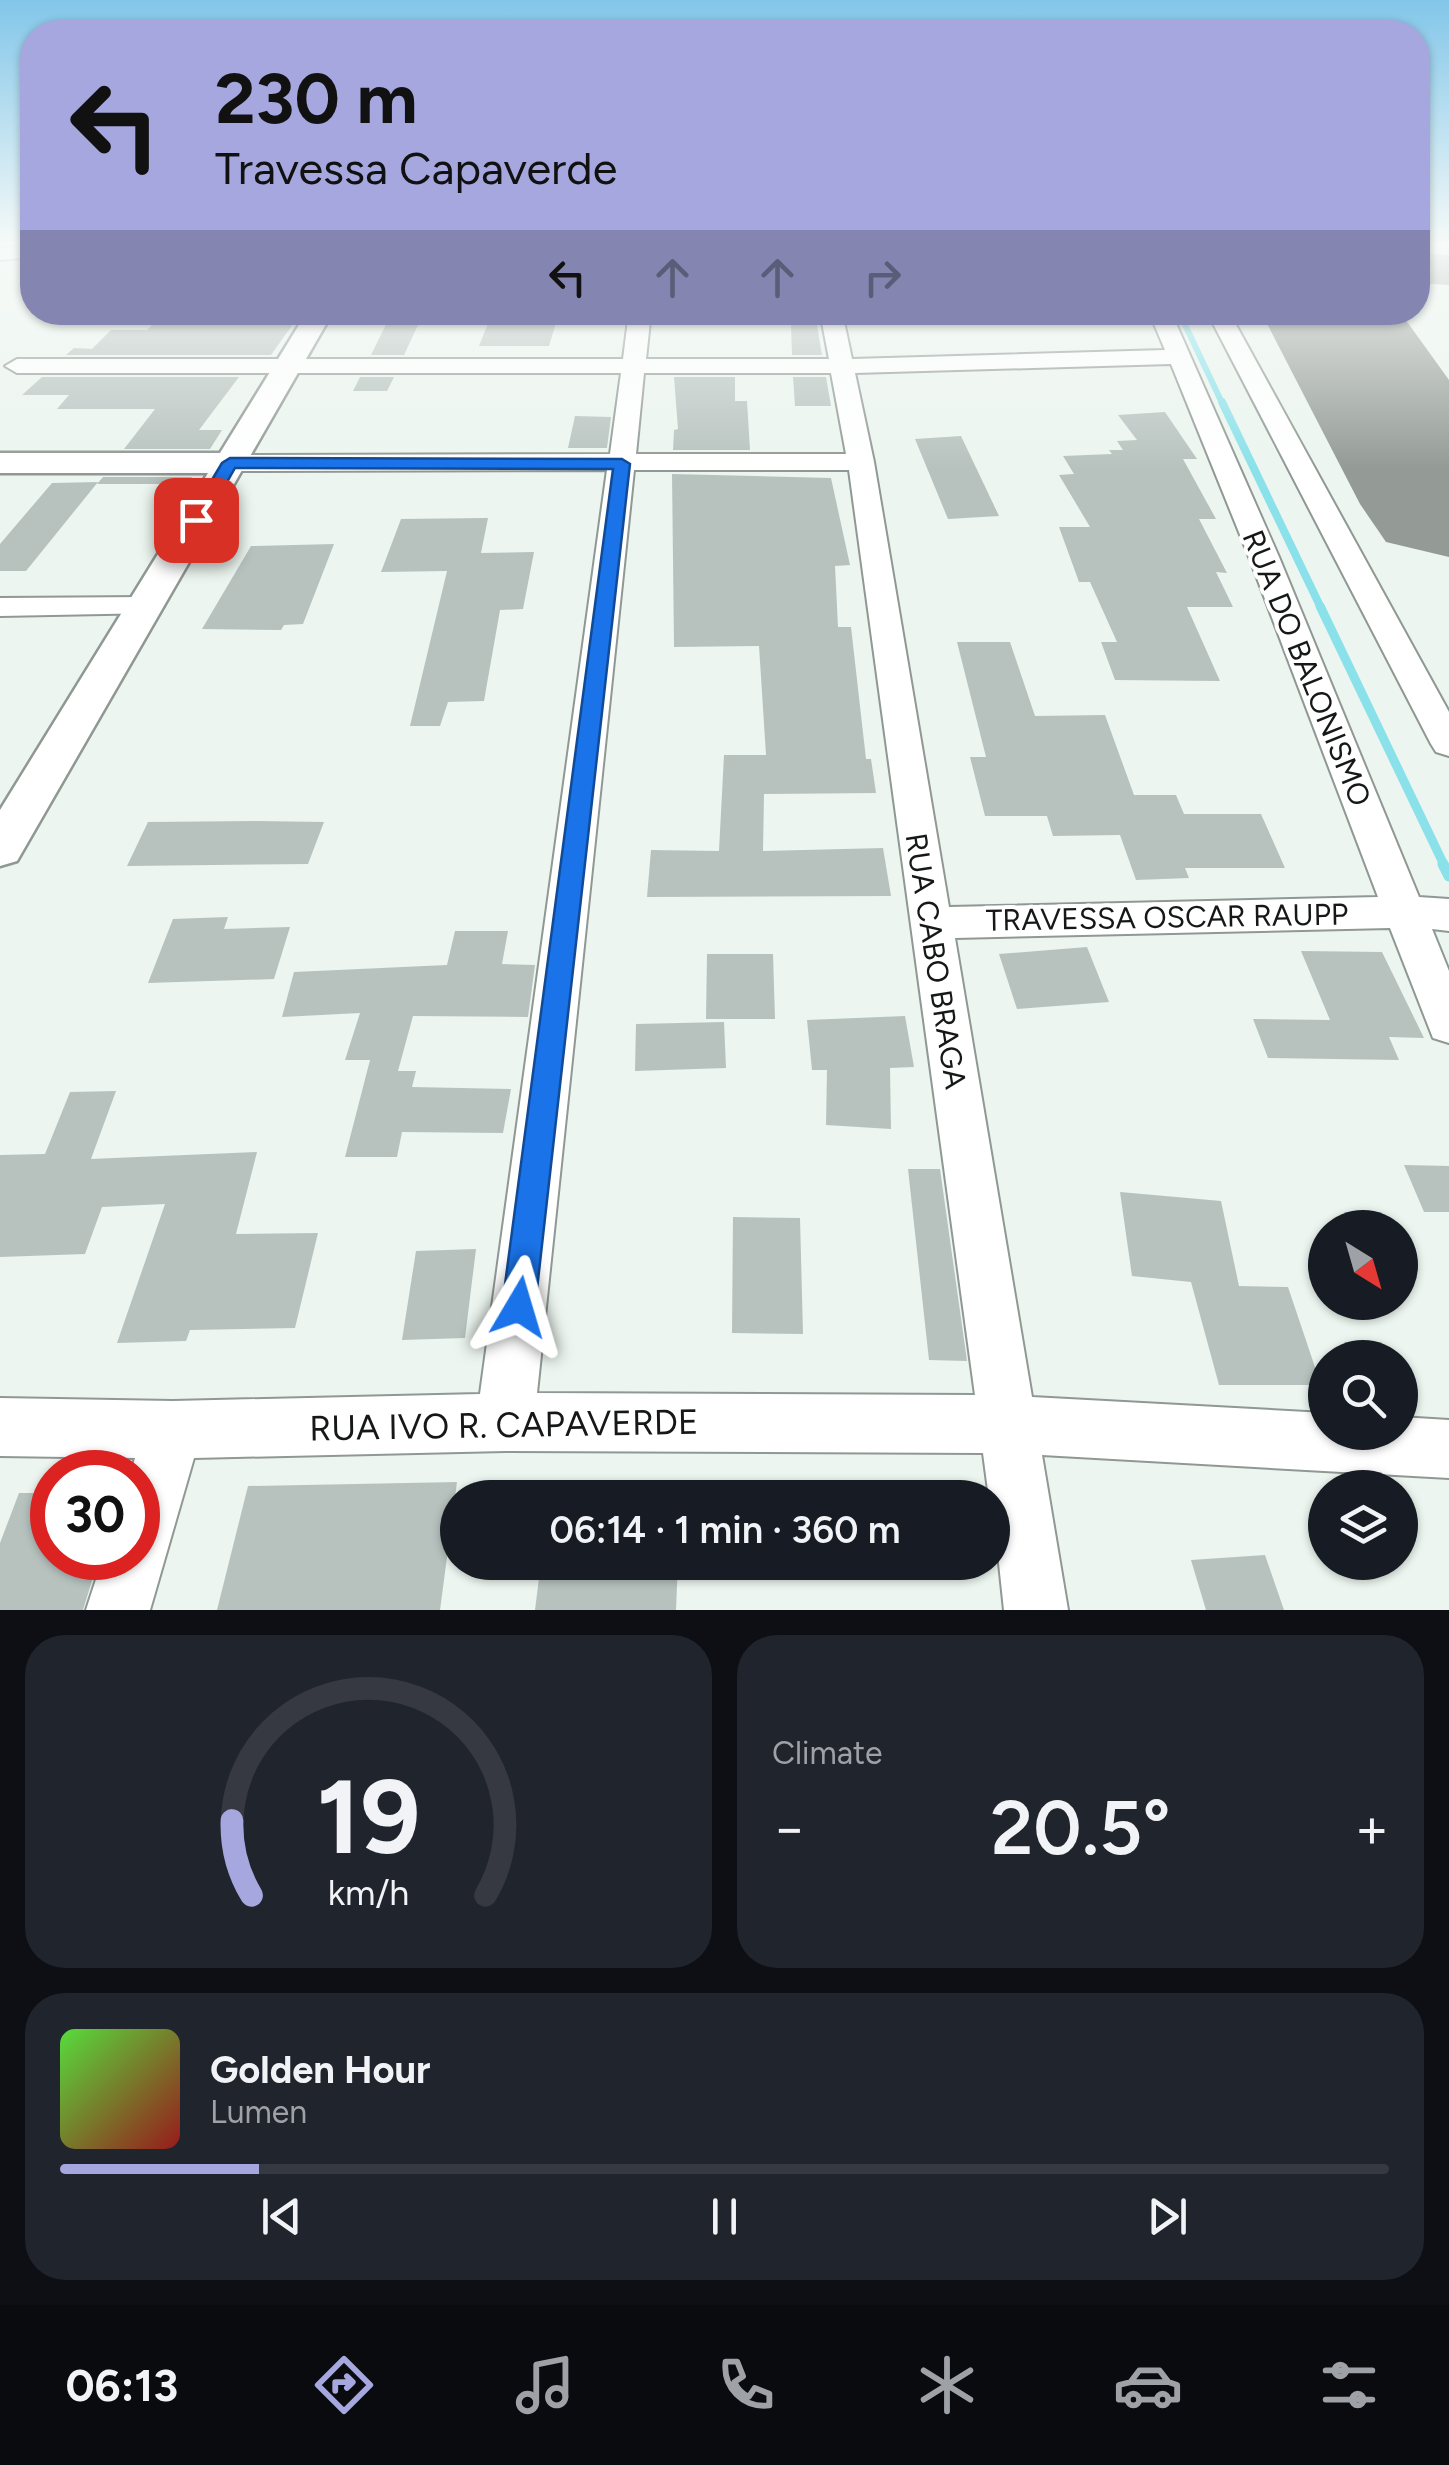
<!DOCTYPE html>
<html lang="en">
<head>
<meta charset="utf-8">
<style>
  :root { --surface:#171b24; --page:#20242c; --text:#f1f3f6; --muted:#9ea1a6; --line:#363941; --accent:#a5a7de }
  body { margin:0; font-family:Figtree,sans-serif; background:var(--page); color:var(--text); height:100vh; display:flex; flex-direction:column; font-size:38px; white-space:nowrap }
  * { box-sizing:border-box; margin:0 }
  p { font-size:32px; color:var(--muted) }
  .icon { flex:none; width:55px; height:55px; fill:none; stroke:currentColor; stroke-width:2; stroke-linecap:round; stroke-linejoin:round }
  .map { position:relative; height:1610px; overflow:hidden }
  .side { display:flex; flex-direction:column; gap:25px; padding:25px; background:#0d0f14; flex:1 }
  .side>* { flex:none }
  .hud { position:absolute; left:20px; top:20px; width:1410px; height:305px; border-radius:40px; box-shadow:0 2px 8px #0004; background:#a5a7de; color:#111; overflow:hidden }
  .needle { width:65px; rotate:143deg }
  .fabs { position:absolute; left:1308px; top:1210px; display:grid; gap:20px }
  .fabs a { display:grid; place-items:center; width:110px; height:110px; border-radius:50%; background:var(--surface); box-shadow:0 2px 8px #0004; font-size:50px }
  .speed { position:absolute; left:30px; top:1450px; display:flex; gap:20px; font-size:50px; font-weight:700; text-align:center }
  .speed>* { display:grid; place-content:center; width:130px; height:130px; border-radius:50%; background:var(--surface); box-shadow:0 2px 8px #0004; line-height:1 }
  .speed .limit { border:15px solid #d22; background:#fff; color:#111 }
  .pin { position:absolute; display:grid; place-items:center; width:85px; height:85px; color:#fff; margin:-42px; border-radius:20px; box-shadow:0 5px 15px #0006 }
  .me { position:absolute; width:110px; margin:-55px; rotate:7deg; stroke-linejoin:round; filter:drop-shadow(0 0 8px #0008) }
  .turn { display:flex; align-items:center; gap:35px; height:210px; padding:0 30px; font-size:45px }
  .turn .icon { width:130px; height:130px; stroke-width:2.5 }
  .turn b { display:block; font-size:70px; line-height:85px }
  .lanes { display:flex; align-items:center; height:95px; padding:0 30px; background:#0003; justify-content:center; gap:50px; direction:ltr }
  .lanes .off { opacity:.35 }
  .big { font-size:75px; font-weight:600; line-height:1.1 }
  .side .tile { flex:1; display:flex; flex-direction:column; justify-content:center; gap:15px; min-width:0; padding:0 35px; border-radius:40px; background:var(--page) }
  .side .dial { align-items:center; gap:0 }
  .dial svg { height:260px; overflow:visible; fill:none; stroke:var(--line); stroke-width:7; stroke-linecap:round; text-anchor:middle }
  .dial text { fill:var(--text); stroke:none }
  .song { display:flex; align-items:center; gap:30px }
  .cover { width:120px; height:120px; border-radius:15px; background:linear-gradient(135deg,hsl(110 70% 55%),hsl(0 70% 35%)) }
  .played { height:10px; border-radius:5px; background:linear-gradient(90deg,var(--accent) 15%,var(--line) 15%) }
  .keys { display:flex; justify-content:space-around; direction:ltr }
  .heat { display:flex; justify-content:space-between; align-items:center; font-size:55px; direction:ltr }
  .side .tiles { flex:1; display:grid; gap:25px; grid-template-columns:1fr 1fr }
  .tile:last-child { grid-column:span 2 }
  .trip { position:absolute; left:440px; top:1480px; width:570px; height:100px; border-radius:50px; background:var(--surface); box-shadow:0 2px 8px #0004; font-weight:600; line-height:100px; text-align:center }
  .tab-bar { display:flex; height:160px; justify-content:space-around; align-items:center; background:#090b0e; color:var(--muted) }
  .tab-bar .icon { width:70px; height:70px }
  .tab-bar .on { color:var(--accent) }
  .tab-bar b { font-size:45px; color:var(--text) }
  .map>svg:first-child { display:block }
</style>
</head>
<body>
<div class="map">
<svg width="1449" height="1610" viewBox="0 0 1449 1610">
  <rect width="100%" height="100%" fill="#ecf5ef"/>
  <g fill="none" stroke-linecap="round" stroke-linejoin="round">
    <path stroke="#8ae1ea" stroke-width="6" d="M1179,312L1223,405"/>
    <path stroke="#8ae1ea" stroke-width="8" d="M1222,402L1321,608"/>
    <path stroke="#8ae1ea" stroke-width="9" d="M1320,606L1445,867"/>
    <path stroke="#8ae1ea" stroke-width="11" d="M1443,864L1449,876"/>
    <path fill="#949b96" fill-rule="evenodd" d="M1418,253L1449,255V285L1418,283Z
      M1400,406L1449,409V447L1377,439L1368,425L1377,411Z"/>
    <path fill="#949b96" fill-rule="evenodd" d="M1261,312H1400L1449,380V557L1386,542L1360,504Z"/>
  </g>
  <path fill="#b7c2bf" d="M392,312H424L404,355H371Z
    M491,316H558L549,346H479Z
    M293,324L271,355H66L74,348L92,349L111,330H147L152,325Z
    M791,325H817L822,355H792Z
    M42,377H239L199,430H222L210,449H124L155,409H57L69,395H22Z
    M360,377H394L387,391H353Z
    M674,377H735V401H747L750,450H673L674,430L678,429Z
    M793,377H826L831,406H795Z
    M1165,412L1197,459H1183L1216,519H1199L1227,573L1216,572L1233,607H1187L1220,681L1115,680L1101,642H1117L1090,582H1079L1059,527H1090L1059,475L1074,474L1063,456L1112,454L1109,450H1123L1117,441L1137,440L1118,415Z
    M575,416L611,417L607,448H568Z
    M961,436L999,516L948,519L915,439Z
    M672,474L831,478L850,565L835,566L838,627H851L866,759H871L876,793L764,794L763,851L883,848L891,896L647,897L651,850L719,851L724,755H766L759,646L674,647Z
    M103,477H192L188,484H97Z
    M98,482L26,571H0V544L52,483Z
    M488,518L481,553L534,552L523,609L500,610L484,701L448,702L440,726H410L447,571L381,572L401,519Z
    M334,544L303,624L284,625L281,630L202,629L251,546Z
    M957,642H1010L1035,716L1105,715L1134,795H1176L1184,814H1261L1285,868H1185L1189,878L1136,880L1120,835L1053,836L1047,816H985L970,757H986Z
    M148,822L256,821L324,822L308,864L127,866Z
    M228,917L224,929L290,927L274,979L148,983L173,919Z
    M455,931H508L502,964L535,965L528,1017L413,1016L398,1071H416L412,1087L511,1089L503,1133L402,1132L397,1157H345L370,1060H345L360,1013L282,1017L294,972L447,965Z
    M1087,947L1109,1002L1017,1009L999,954Z
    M1301,951L1382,952L1424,1038L1389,1037L1399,1060L1268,1058L1253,1019L1330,1020Z
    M707,954H773L775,1019H706Z
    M905,1016L914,1067L890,1068L891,1129L826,1125L827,1070H812L807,1020Z
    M724,1022L726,1068L635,1071L636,1024Z
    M116,1091L91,1159L257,1152L236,1234L318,1233L295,1328L190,1330L186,1341L117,1343L165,1204L102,1207L85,1254L0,1257V1155L45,1154L70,1092Z
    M1404,1165L1449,1166V1212H1424Z
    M908,1169H940L967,1361L929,1360Z
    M1120,1192L1221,1201L1239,1286L1288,1287L1321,1385H1219L1191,1282L1132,1276Z
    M733,1217L800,1218L803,1334L732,1333Z
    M476,1249L465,1338L402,1340L416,1251Z
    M457,1482L440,1610H217L248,1486Z
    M19,1493H52V1558H99L83,1610H0V1543Z
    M1265,1555L1284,1610H1206L1191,1560Z
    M541,1562H678L676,1610H535Z"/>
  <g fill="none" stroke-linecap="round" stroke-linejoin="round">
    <g stroke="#909893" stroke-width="4">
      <path id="minor" d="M32,245V257L0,260V248Z
        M629,312H651L646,359H829L820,312H842L852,359L1165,350L1149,312H1171L1279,557L1419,897L1449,899V931L1432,929L1449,971V1043L1433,1038L1390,928L955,938L1032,1397L1325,1413V1432H1400V1417L1449,1420V1478L1042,1455L1068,1610H1004L992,1498H989L983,1453L505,1451L194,1458L150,1610H86L103,1558H138V1472H131L135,1458L0,1456V1398L173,1401L480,1394L607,470L230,471L217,463L230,455L610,454L621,373H17L5,366L17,359H623ZM1171,364L1249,557L1378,897L949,907L874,462L855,373ZM644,373H831L846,454H636ZM634,470H849L975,1395L537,1393Z
        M1207,312H1229L1449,712V756L1436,752L1431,744Z
        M146,597L157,599L162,606L157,613L0,616V598Z"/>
    </g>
    <g stroke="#909893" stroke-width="5">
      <path id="tertiary" d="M307,312H333L17,861L0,866V810L208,473H0V453H220Z"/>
    </g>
    <use href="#minor" fill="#fff" fill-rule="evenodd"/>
    <use href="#tertiary" fill="#fff" fill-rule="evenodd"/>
  </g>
  <linearGradient id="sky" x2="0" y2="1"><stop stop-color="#82c6e9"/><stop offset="0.52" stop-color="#f6faf8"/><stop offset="1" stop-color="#f6faf8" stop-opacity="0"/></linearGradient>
  <rect width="1449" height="469" fill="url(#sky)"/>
  <path fill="#1a73e8" stroke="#114b97" stroke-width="2.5" d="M622,459L630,464L535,1307L530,1319L519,1323L507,1319L502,1307L613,469L235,468L203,524L188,520L222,463L230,458Z"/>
  <g text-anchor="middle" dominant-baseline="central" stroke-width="8" stroke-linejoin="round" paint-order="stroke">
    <g font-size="30" fill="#151816" stroke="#fff">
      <text transform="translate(1307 668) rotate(68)">RUA DO BALONISMO</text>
      <text transform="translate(1167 917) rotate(-1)">TRAVESSA OSCAR RAUPP</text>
      <text transform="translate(936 961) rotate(81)">RUA CABO BRAGA</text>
    </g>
    <g font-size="35" fill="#151816" stroke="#fff">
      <text transform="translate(504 1425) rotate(-1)">RUA IVO R. CAPAVERDE</text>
    </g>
  </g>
</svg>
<div class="fabs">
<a><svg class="needle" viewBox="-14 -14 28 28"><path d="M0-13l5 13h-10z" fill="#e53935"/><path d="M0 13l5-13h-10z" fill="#9ea1a6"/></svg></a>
<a><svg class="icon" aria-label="search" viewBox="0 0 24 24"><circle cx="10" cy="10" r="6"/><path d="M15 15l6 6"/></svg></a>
<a><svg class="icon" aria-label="layers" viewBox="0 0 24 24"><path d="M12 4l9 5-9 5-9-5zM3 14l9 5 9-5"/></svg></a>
</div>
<div class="speed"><div class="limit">30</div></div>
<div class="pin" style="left:196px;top:520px;background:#d93025"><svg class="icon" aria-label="arrive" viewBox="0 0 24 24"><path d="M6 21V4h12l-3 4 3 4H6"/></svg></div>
<svg class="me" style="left:519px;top:1307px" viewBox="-20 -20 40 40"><path d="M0-17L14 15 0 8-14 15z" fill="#1a73e8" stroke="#fff" stroke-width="4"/></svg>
<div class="trip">06:14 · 1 min · 360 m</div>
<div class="hud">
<div class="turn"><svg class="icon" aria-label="left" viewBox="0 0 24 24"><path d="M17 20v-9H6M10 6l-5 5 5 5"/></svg><div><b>230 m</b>Travessa Capaverde</div></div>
<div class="lanes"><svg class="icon" aria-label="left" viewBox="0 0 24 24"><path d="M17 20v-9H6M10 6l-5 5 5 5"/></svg><svg class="icon off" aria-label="ahead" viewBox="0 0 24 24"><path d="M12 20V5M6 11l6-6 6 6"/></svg><svg class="icon off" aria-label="ahead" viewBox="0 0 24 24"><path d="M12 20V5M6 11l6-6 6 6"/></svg><svg class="icon off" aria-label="right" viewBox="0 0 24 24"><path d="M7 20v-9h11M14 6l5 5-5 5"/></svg></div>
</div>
</div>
<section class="side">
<div class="tiles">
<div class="tile dial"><svg viewBox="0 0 100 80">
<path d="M14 69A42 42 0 1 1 86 69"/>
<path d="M14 69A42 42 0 0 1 8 46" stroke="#a5a7de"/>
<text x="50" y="56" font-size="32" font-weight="700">19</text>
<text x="50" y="72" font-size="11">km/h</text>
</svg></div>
<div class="tile"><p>Climate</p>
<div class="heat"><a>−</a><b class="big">20.5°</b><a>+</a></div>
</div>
<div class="tile">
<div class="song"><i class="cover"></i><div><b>Golden Hour</b><p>Lumen</p></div></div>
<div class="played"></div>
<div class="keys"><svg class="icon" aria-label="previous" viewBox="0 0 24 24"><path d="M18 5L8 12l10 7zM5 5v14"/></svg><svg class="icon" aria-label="pause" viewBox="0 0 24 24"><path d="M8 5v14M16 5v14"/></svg><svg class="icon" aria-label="next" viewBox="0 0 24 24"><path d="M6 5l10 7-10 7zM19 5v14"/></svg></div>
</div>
</div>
</section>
<nav class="tab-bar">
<b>06:13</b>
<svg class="icon on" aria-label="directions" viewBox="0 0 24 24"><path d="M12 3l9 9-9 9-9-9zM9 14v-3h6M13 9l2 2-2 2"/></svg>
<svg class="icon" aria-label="music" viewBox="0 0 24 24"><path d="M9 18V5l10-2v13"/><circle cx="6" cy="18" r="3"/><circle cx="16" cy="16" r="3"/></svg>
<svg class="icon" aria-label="phone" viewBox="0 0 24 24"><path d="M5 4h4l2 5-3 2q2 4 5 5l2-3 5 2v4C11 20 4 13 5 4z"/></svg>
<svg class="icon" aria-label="climate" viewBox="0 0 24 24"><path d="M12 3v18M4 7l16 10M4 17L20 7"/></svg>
<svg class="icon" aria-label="car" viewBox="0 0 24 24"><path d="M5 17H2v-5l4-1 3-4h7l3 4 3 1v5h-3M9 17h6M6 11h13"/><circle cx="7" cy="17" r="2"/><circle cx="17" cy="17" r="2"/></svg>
<svg class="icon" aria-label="filters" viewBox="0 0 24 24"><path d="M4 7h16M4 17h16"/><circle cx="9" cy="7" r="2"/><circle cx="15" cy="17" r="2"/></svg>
</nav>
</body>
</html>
